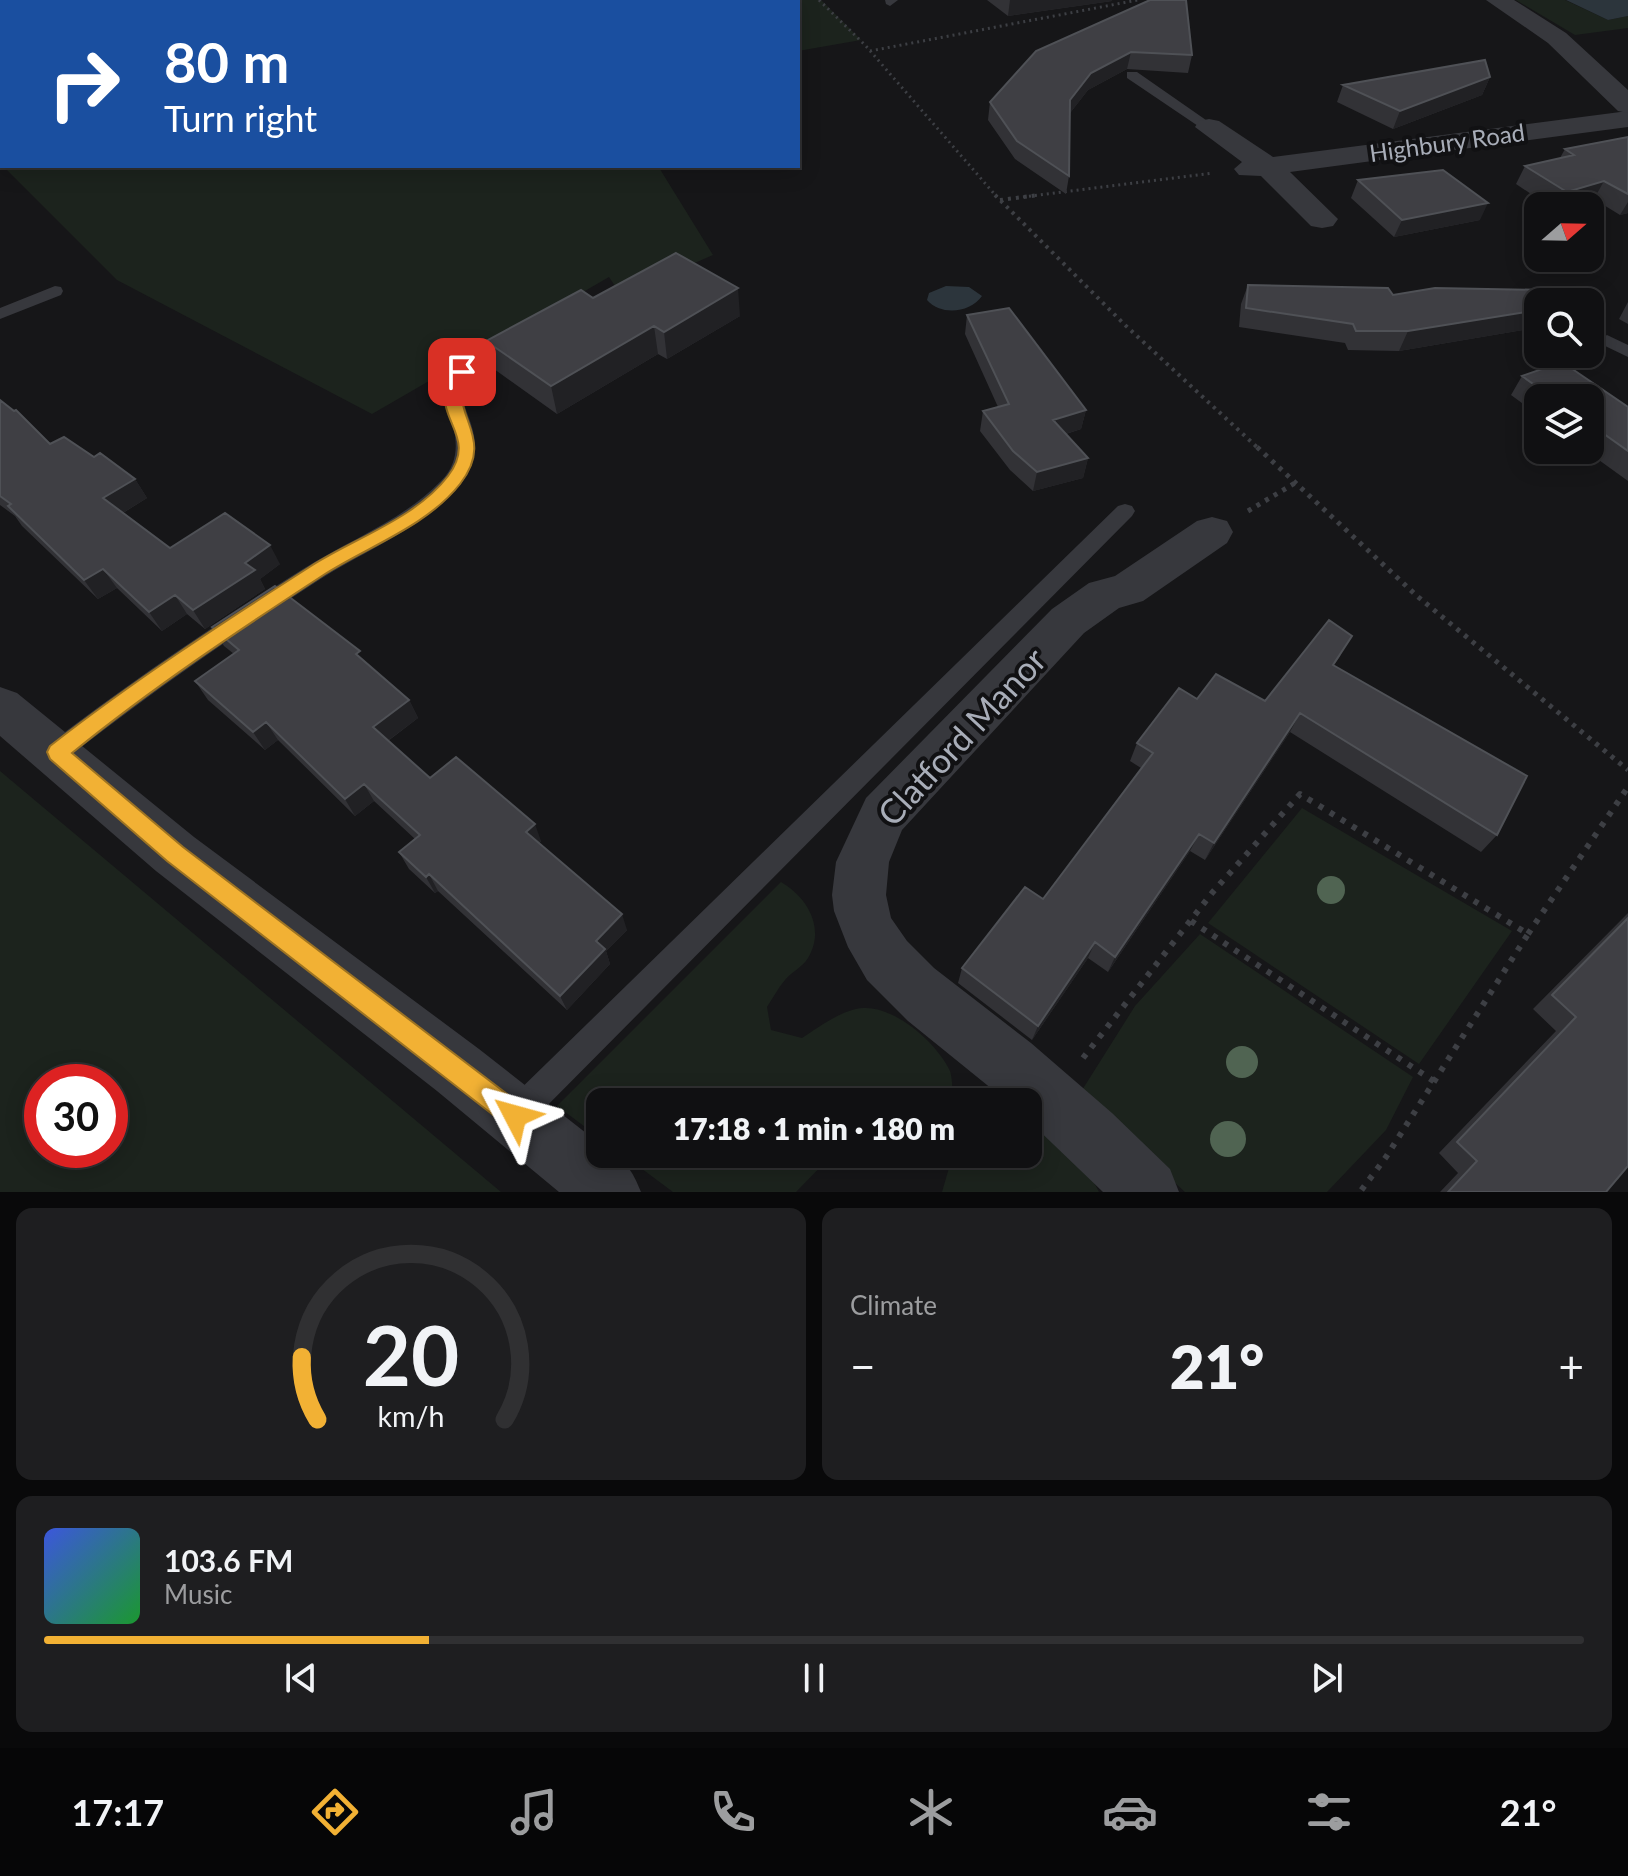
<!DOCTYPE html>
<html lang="en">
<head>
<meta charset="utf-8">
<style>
  :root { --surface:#101012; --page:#1e1e20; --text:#f1f3f6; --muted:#9c9d9f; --line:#303032; --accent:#f2b134 }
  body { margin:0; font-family:Lato,sans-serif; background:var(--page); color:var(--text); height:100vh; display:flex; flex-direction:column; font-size:30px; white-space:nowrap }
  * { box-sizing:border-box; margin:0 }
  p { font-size:26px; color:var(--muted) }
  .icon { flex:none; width:44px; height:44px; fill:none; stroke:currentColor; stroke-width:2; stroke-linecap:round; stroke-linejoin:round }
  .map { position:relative; height:1192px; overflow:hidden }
  .side { display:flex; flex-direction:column; gap:16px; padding:16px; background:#09090a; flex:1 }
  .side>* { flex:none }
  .top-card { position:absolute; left:0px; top:0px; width:800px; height:168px; box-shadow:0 4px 20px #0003,0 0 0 2px var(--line); background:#1a4fa0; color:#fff; overflow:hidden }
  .needle { width:52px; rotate:70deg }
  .buttons { position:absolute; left:1524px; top:192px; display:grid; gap:16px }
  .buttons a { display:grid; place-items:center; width:80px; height:80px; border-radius:16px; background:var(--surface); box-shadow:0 4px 20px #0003,0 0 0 2px var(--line); font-size:40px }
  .speed { position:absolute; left:24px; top:1064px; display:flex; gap:16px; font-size:40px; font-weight:700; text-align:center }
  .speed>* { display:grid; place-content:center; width:104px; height:104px; border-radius:50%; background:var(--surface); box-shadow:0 4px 20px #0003,0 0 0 2px var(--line); line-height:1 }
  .speed .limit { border:12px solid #d22; background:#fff; color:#111 }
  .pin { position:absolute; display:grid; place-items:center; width:68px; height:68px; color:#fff; margin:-34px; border-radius:16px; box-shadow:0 4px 12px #0006 }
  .me { position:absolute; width:88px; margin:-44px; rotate:309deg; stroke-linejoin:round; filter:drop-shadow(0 0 6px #0008) }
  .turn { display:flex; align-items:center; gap:28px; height:168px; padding:0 32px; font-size:36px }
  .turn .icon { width:104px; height:104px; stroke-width:2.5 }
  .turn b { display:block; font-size:56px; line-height:68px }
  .big { font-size:60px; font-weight:800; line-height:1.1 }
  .side .tile { flex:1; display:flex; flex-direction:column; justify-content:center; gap:12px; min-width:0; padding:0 28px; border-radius:16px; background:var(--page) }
  .side .dial { align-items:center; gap:0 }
  .dial svg { height:208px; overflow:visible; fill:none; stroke:var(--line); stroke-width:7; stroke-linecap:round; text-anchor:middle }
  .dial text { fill:var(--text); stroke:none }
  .song { display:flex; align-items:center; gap:24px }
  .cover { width:96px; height:96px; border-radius:12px; background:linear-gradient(135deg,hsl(230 70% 55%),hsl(130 70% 35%)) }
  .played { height:8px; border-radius:4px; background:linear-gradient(90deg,var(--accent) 25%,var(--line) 25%) }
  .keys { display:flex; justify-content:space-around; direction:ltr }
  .heat { display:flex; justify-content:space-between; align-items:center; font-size:44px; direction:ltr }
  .side .tiles { flex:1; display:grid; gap:16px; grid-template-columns:1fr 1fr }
  .tile:last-child { grid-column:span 2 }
  .trip { position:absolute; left:586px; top:1088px; width:456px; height:80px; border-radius:16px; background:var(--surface); box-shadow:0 4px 20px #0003,0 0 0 2px var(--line); font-weight:800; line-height:80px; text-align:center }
  .dock { display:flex; height:128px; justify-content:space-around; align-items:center; background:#060607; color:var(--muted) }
  .dock .icon { width:56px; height:56px }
  .dock .selected { color:var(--accent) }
  .dock b { font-size:36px; color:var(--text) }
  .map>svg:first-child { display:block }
</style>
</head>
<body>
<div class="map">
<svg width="1628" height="1192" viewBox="0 0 1628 1192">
  <rect width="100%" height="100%" fill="#161618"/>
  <path fill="#1c231d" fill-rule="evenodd" d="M0,0H821L861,40L798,51V2H2V166Z
    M1516,0H1565L1608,20L1628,16V28L1575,35Z
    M3,166H658L713,255L621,295L609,277L372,414L117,280Z
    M0,771L501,1192H0ZM42,1082H110V1150H42Z
    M1302,808L1512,931L1419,1064L1208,923Z
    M781,882C807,897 826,928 808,958C803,967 791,972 785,980C778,988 773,998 767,1007L771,1030L802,1038C819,1027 843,1009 863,1008C895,1006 937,1043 950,1071C953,1080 952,1093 953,1102H600V1138L557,1106Z
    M1200,934L1413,1077L1386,1130L1327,1192H1185L1079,1095L1135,1006Z
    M1028,1128C1059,1137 1085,1163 1099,1192H942L951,1161L959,1154H1028Z
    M622,1154H833L796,1192H673Z"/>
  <path fill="#2c353c" d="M1566,0H1628V16L1608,20Z
    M946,286L969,287L982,296C970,313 941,316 927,300L929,293Z"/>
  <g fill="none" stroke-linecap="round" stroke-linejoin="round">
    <path stroke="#3d3f44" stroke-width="3" stroke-dasharray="2 4" stroke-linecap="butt" d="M819,0L865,45L997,197
      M870,51L1138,0
      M1023,197L1213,173"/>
    <path stroke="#3d3f44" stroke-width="4" stroke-dasharray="3 5" stroke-linecap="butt" d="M995,195L1125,325L1259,449
      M1000,200L1039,195"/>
    <path stroke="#3d3f44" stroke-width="5" stroke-dasharray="4 6" stroke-linecap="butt" d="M1257,447L1417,596L1628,770
      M1248,511L1295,483"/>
    <path stroke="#3d3f44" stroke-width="6" stroke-dasharray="5 8" stroke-linecap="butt" d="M1191,921L1435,1082
      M1528,934L1628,787
      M1083,1058L1212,893L1300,794L1528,934L1386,1157L1360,1192"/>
    <path fill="#37383d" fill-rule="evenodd" d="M885,0H898L890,6L886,4Z
      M1127,72H1137L1216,127L1204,130L1127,78Z
      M55,286L61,287L63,291L61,295L0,319V308Z
      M515,333L521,334L524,338L521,342C503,352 478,361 466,378C446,408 509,441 447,499C409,534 361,553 319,580C232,636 146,696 66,759L57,762L48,759L45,752L48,745C130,682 216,624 303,569C349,540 402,521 441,481C462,460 457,435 448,409C446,403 443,397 443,391C443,366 494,338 515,333Z
      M1607,335L1628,345V357L1601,344L1598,340Z
      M1125,504L1132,506L1135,511L1132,516L527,1126L516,1130L505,1126L501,1115L505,1104L1118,506Z"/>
    <path fill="#37383d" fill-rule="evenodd" d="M1628,111V127L1290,172L1338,219L1333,226L1322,228L1311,226L1261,176L1239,175L1234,169L1242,162L1195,127L1199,121L1209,119L1219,121L1273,157Z
      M1212,517L1227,521L1233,532L1227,543L1143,601L1119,608L1084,633L902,830L889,862L886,895L891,918L907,941L934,968L1031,1043L1112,1113L1170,1169L1179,1192H1103L1028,1120V1102H1008L908,1021L867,980L848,947L834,911L832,895L836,862L866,798L1052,609L1089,583L1115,576L1197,521Z
      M0,687L17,693L194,837L479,1049L600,1144V1154C624,1154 633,1172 641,1192H559L437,1091L156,871L0,736Z"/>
    <path fill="#37383d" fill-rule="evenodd" d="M1486,0H1514L1566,33L1628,90V113L1618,111L1548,43Z"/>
  </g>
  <g fill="#506452">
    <circle cx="1331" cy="890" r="14"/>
    <circle cx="1242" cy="1062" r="16"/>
    <circle cx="1228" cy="1139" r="18"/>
  </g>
  <path fill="#323236" d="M987,0H1112V1L1008,16Z
    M1150,0L1192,55L1188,73L1127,69L1088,90L1070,113L1069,176L1066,194L1015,159L988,120L990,102Z
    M1490,77L1482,95L1393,129L1337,102L1343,85Z
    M1628,137V213L1620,215L1594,199L1572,206H1549L1516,184L1525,166L1560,158L1565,149Z
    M1358,180L1480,220L1394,237L1351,198Z
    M1248,285L1393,295L1535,328L1399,351L1348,350L1345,343L1239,327L1241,304Z
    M593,298L740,316L667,359L658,354L557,414L494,369L486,341Z
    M1628,302V324L1619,319Z
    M967,315L1086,410L1081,429L1066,434L1088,458L1083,478L1033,491L1010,470L980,431L983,411L998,407L965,334Z
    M1522,376L1628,407V481L1585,450H1590V398H1538V415L1511,395Z
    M0,400L50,444L94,457L135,479L147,498L123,513L170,548L280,564L260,579L265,589L205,629L187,614L162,631L117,588L98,599L22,526L15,516L0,505Z
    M212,627L365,662L409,700L418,718L388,741L430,778L541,841L539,843L627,930L606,951L610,964L567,1010L438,891L435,893L409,869L399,852L415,839L374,801L355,816L278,740L265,750L208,700L195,681L234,654L224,646Z
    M1341,655L1334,665L1497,835L1481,852L1290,732L1205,860L1190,851L1108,972L1088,958L1032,1040L958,983L962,968L1043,899L1141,768L1130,761L1137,743L1197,699L1265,701Z
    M1628,913V1166L1606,1192H1440L1458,1173L1439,1153L1556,1031L1533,1009Z"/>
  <path fill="#212124" d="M1010,0H1112V1L1008,16Z
    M1131,52L1127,69L1088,90L1067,117L1070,100L1091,73Z
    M1490,77L1482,95L1393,129L1400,111Z
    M1604,181L1594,199L1572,206H1559L1567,192Z
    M1628,202V213L1620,215Z
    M1488,203L1480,220L1394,237L1402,220Z
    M738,288L740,316L667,359L664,332Z
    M1538,310V323L1535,328L1399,351L1408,331Z
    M654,326L658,354L557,414L551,386Z
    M1086,410L1081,429L1049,439L1053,420Z
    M1088,458L1083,478L1033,491L1037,472Z
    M135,479L147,498L116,517L103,498Z
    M270,545L280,564L260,579L265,589L205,629L193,610L245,563Z
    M103,569L117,588L98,599L84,580Z
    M175,595L187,614L162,631L149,612Z
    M409,700L418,718L382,745L373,727Z
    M1300,713L1290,732L1205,860L1214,843Z
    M266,722L278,740L265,750L253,732Z
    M364,784L374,801L355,816L345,799Z
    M535,824L541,841L533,849L526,832Z
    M1199,834L1190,851L1108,972L1115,957Z
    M429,874L438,891L435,893L426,877Z
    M622,914L627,930L606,951L610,964L567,1010L560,996L596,941Z
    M1095,942L1088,958L1032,1040L1038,1026Z"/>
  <path fill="#3f3f44" stroke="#4f5156" stroke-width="2" d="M1150,0H1186L1192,55L1131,52L1091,73L1070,100L1069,176L1017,141L990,102L1036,51Z
    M1485,60L1490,77L1400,111L1343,85Z
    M1628,137V194L1604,181L1567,192L1525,166L1574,155L1565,149Z
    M1443,170L1488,203L1402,220L1358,180Z
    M676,253L738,288L664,332L654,326L551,386L486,341L581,290L593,298Z
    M1248,285L1388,288L1393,295L1435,288L1545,290L1546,302H1538V310L1408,331H1356L1353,324L1246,308Z
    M1009,308L1086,410L1053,420L1088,458L1037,472L1013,451L983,411L1009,404L967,315Z
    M1562,362L1628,407V451L1590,424V398H1553L1522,376Z
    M0,400L14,411L16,410L50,444L64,437L94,457L100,453L135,479L103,498L170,548L225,513L270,545L245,563L255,570L193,610L175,595L149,612L103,569L84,580L8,506L11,504L0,496Z
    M275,586L360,651L356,654L409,700L373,727L430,778L456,757L535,824L526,832L622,914L596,941L605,949L560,996L429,874L426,877L399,852L420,835L364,784L345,799L266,722L253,732L195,681L239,650L212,627Z
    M1329,620L1352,636L1333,665L1527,776L1497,835L1300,713L1214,843L1199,834L1115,957L1095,942L1038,1026L962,968L1025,887L1043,899L1153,753L1137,743L1179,688L1197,699L1216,674L1265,701Z
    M1628,918V1166L1606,1192H1448L1477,1161L1457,1142L1576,1017L1552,995Z"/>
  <path fill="#f2b134" stroke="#9d7322" stroke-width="2" d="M462,367L469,372C443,413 499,434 460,484C427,526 369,546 325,574C239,630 152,688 72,753L183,847L524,1107L527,1116L524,1125L515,1129L506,1125L167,861L50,759L47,752L50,746C133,681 222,623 311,566C355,538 416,518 448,476C476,439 440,423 445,389C446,382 452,375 456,368Z"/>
  <g text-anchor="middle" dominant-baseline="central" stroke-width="8" stroke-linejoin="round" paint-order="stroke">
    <g font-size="24" fill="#a8adb8" stroke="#111113">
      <text transform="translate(1447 142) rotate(-8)">Highbury Road</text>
    </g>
    <g font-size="34" fill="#a8adb8" stroke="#111113">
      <text transform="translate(961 736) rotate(-47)">Clatford Manor</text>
    </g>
  </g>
</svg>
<div class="buttons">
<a><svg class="needle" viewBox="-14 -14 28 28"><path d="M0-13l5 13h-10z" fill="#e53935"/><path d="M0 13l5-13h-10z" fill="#9c9d9f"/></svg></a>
<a><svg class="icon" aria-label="search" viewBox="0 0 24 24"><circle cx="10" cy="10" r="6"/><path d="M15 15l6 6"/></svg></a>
<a><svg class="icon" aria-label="layers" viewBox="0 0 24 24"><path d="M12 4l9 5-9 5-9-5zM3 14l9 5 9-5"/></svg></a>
</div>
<div class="speed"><div class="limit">30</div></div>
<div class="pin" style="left:462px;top:372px;background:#d93025"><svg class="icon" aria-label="arrive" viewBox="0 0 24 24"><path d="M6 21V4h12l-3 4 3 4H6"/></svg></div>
<svg class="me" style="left:515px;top:1116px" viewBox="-20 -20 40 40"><path d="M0-17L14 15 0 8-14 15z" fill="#f2b134" stroke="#fff" stroke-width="4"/></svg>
<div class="trip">17:18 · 1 min · 180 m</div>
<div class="top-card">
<div class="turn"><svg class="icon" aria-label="right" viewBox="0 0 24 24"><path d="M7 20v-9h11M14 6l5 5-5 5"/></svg><div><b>80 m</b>Turn right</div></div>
</div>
</div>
<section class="side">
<div class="tiles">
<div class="tile dial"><svg viewBox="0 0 100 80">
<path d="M14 69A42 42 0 1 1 86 69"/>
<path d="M14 69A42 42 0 0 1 8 45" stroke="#f2b134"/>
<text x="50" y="56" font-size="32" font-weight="700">20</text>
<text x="50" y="72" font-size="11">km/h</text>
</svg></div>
<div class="tile"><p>Climate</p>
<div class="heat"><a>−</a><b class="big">21°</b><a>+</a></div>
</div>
<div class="tile">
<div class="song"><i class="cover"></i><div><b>103.6 FM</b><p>Music</p></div></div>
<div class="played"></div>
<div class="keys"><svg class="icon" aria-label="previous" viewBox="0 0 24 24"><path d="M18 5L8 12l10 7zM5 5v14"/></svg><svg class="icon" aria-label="pause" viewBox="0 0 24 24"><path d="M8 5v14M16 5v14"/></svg><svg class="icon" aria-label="next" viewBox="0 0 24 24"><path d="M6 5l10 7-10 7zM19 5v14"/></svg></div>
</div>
</div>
</section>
<nav class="dock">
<b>17:17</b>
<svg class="icon selected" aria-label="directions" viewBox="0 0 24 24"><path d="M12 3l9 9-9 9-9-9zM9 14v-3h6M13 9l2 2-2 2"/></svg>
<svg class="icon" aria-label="music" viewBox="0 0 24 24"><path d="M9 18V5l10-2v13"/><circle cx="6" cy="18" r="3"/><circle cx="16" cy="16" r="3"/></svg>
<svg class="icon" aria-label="phone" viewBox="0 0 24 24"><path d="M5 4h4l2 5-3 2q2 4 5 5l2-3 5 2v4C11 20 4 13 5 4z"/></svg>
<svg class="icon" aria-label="climate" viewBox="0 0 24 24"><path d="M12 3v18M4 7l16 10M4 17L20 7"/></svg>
<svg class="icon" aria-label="car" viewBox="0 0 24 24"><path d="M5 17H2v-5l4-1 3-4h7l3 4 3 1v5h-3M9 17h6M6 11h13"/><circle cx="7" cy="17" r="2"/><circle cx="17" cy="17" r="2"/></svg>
<svg class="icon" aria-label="filters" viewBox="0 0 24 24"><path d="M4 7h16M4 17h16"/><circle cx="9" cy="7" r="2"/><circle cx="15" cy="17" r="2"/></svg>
<b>21°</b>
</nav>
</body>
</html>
